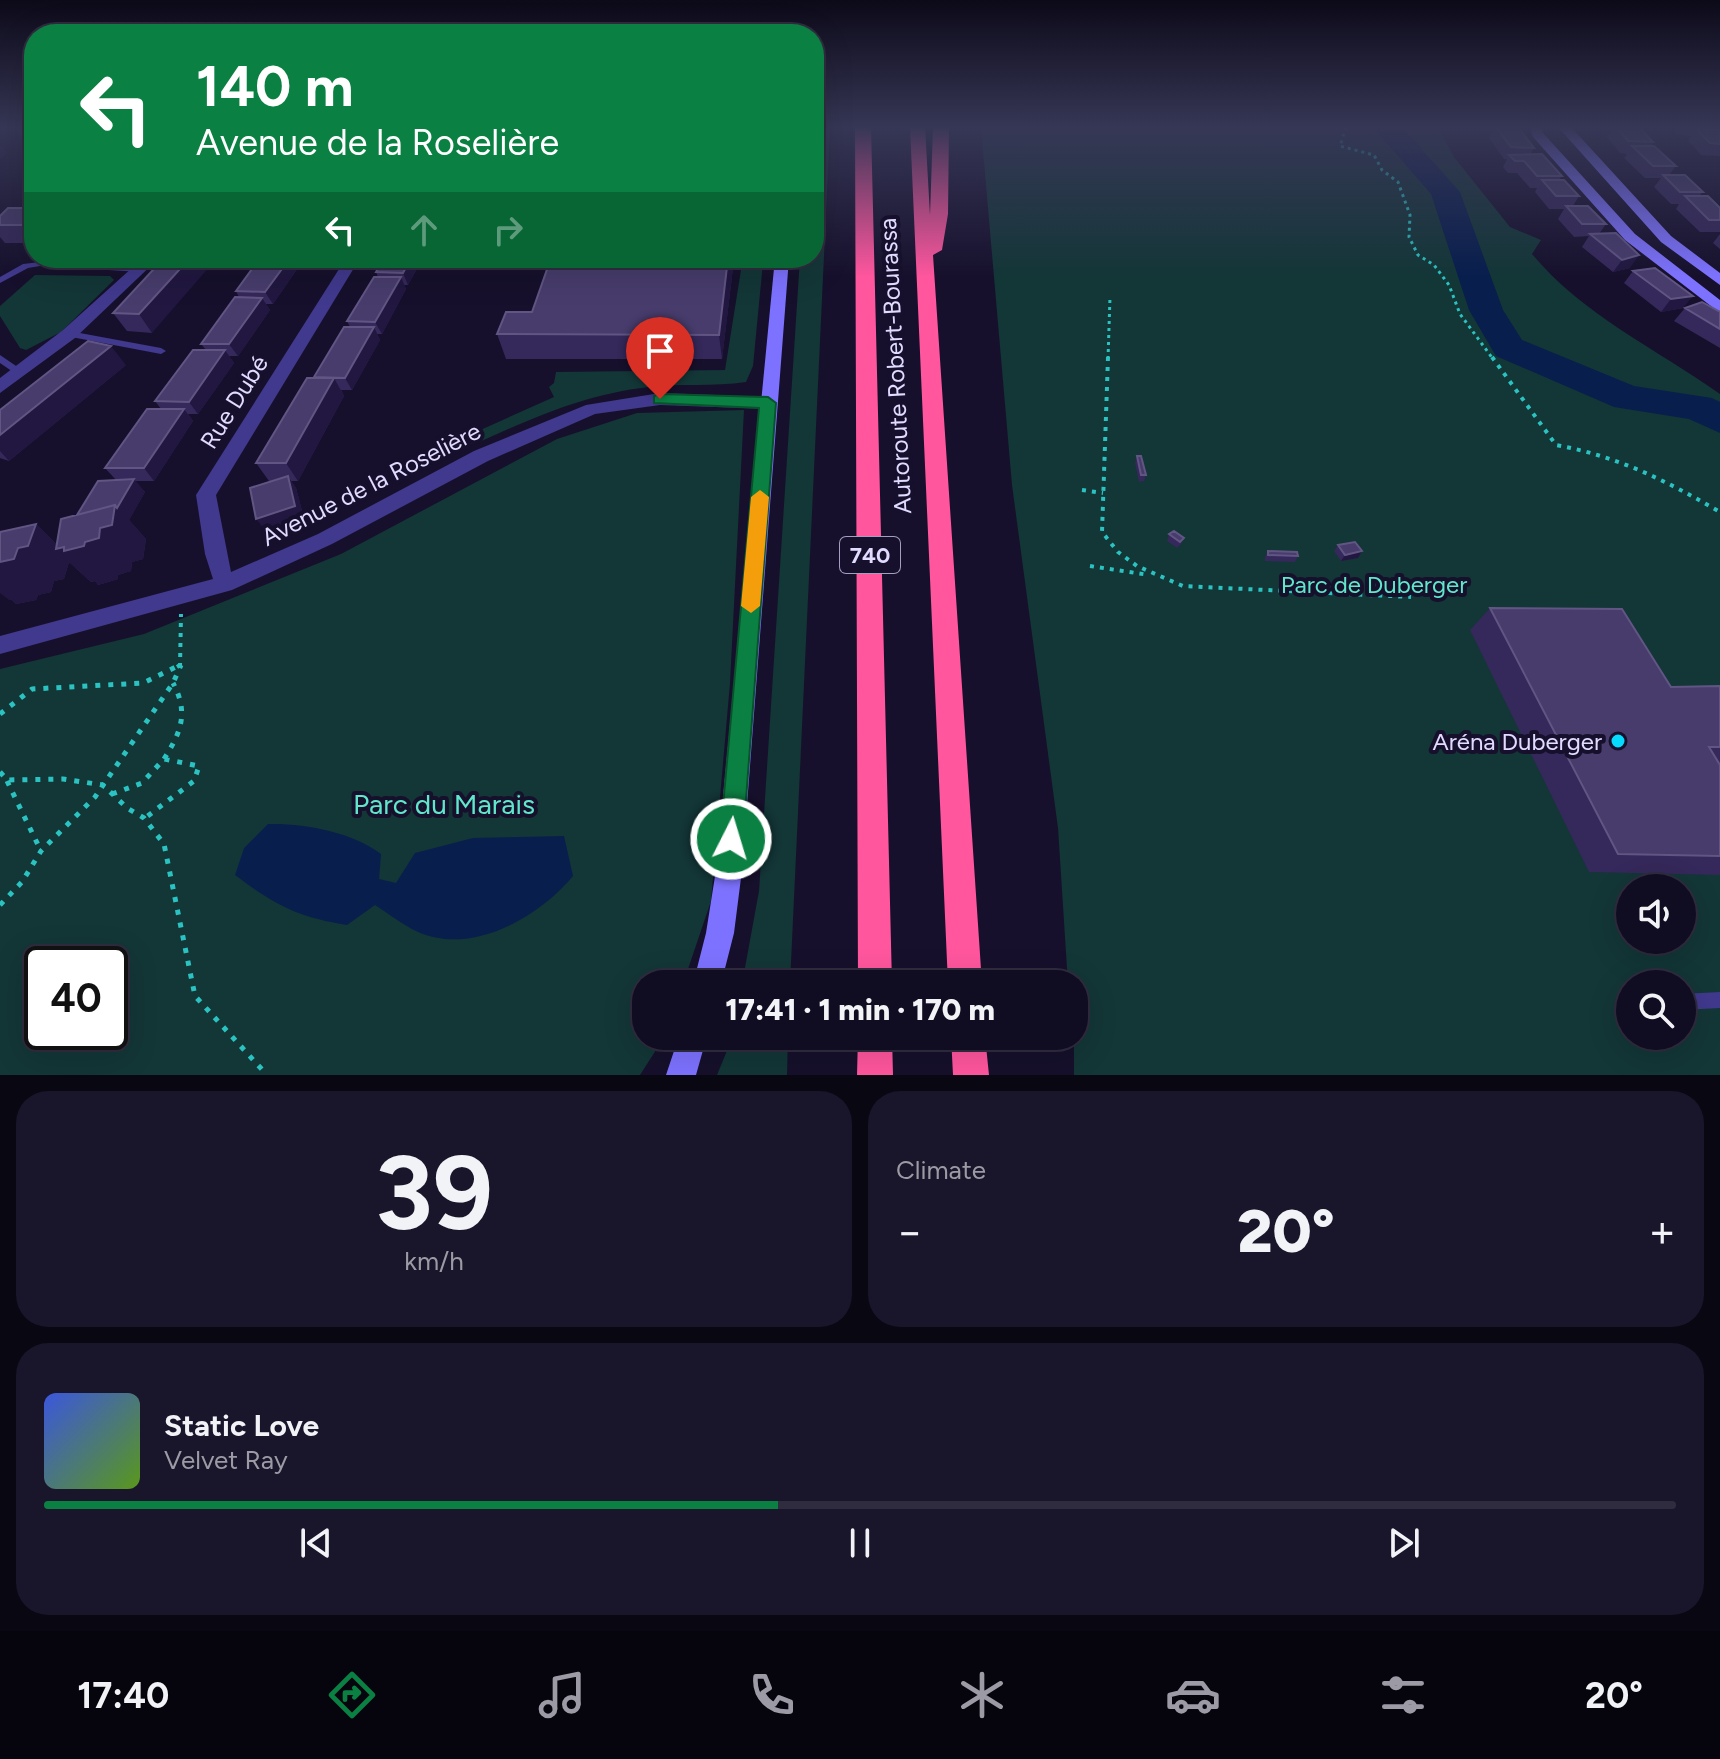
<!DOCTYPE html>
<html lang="en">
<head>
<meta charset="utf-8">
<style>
  :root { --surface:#100c21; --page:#19152a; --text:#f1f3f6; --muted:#9c9ba5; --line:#302c3f; --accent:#0b8043 }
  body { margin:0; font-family:Figtree,sans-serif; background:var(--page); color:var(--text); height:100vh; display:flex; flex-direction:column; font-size:30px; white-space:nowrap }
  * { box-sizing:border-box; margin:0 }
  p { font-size:26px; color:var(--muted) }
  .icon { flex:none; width:44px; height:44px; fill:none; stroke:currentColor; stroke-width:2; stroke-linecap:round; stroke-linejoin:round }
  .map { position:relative; height:1075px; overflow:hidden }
  .panel { display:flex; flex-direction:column; gap:16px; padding:16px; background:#090712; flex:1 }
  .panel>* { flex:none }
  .guide { position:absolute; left:24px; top:24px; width:800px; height:244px; border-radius:32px; box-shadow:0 8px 32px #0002,0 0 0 2px var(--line); background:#0b8043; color:#fff; overflow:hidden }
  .fabs { position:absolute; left:1616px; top:874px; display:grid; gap:16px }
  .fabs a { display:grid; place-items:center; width:80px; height:80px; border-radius:50%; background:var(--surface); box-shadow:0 8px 32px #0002,0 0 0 2px var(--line); font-size:40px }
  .speed { position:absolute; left:24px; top:946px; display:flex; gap:16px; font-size:40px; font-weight:700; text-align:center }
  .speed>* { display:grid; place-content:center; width:104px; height:104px; border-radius:50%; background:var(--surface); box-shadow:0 8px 32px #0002,0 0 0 2px var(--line); line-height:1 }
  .speed .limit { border:4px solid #111; border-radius:12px; background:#fff; color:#111 }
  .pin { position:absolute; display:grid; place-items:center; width:68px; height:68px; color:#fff; margin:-82px -34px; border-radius:50% 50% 50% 0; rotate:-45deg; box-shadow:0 0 8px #0007 }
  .pin .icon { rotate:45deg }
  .me { position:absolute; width:88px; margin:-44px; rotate:5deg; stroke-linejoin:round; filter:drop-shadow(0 0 6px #0008) }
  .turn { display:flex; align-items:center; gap:28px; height:168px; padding:0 40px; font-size:36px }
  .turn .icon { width:104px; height:104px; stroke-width:2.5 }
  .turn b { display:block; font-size:56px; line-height:68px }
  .lanes { display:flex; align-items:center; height:76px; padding:0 40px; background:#0003; justify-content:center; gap:40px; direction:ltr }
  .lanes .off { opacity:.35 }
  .big { font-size:60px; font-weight:800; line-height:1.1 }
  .panel .card { flex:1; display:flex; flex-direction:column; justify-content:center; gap:12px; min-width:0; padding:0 28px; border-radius:32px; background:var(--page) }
  .panel .dial { align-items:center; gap:0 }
  .dial b { font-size:104px; line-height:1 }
  .song { display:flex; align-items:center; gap:24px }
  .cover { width:96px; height:96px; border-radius:12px; background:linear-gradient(135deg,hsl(230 70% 55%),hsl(90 70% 35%)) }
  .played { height:8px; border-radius:4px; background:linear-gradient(90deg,var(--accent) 45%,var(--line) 45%) }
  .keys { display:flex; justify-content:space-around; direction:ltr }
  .heat { display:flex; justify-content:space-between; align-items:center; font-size:44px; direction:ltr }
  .panel .tiles { flex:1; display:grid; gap:16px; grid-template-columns:1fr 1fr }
  .card:last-child { grid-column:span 2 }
  .trip { position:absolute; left:632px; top:970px; width:456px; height:80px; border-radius:32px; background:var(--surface); box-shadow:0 8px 32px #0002,0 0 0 2px var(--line); font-weight:800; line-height:80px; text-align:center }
  .tabs { display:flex; height:128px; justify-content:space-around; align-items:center; background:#06050d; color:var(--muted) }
  .tabs .icon { width:56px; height:56px }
  .tabs .active { color:var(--accent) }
  .tabs b { font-size:36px; color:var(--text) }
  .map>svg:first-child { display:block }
</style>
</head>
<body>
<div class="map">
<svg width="1720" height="1075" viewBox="0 0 1720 1075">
  <rect width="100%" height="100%" fill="#16102c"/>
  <path fill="#133637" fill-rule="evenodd" d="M814,127H830L790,984H742L759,891L800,258H814Z
    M981,127H1438L1454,157L1510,227L1541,240L1532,254C1583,315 1655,348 1720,394V1075H1074V984H1068L1058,828L1012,485ZM1630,888H1682V940H1630ZM1630,984H1682V1036H1630Z
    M746,259L763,262L753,366L746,382C714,387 681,383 649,387C586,394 532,418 475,444L463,443L467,436L554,397L549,387L554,383L556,372L725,370L741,270L746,269Z
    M35,275L110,276L114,280L61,332L26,350L20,348L0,316V306Z
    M744,410L730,683L711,901L683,984H646V1036H665L640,1075H0V669L144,634L341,554L557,439L637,413ZM42,964H110V1032H42Z
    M733,1036H788L787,1075H717Z"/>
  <path fill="#081e4d" d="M268,824C304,823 352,832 381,854L379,879L396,883L415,853L473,838L564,836L573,876C539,917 472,956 418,932C403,925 389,914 375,905L347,925C297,917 275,905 235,875L244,848Z"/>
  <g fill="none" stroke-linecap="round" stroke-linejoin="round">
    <path fill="#081e4d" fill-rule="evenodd" d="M1373,127H1402L1460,192L1503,310L1522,340L1634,386L1712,398L1720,402V433L1689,419L1614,407L1496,356L1469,310L1431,194Z"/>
    <path stroke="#2bc3c2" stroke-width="3" stroke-dasharray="3 4" stroke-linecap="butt" d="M1346,127L1340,146L1374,155L1382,170L1398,182L1410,215L1409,237L1418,255L1434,265L1449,285L1460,314L1493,359
      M1108,359L1110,297"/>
    <path stroke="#2bc3c2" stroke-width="4" stroke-dasharray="4 6" stroke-linecap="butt" d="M1108,357L1102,532L1118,552L1137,566L1183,586L1411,597
      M1492,357L1556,445C1617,456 1667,481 1720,512
      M1082,490L1103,493
      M1090,566L1149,575
      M177,667L180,665
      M180,667L181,614"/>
    <path stroke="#2bc3c2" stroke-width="5" stroke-dasharray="5 8" stroke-linecap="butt" d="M0,714L32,689L143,683L180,665
      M164,759C181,732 189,713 173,683
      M0,772L7,780L63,779L103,785L127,808L144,818L164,844L195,996L267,1075
      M7,781L41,851
      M112,794L142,783L164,759L199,766L194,781L145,818
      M0,905L22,882L41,851L95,797L173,683L181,665"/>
    <path fill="#40398d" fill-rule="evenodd" d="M40,262L142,266L146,269L142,272L40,266L28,268L0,283V277L23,264Z
      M69,331L161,348L166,351L161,354L66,336L65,334Z
      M0,355L22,370V374H16L0,363Z
      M1720,992V1008L1682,1010V994Z"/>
    <path fill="#40398d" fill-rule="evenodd" d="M143,258H159L75,338L0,393V378L63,330Z
      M346,258H360L216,495L231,572L318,534L474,451L586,405L660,393L768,397L777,403L768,409L660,405L595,414L488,461L332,544L232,590L0,654V636L213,579L205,554L196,495Z"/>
    <path fill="#7d72ff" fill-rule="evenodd" d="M1529,127H1541L1543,133L1635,234L1720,300V313L1625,240L1533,137Z
      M1558,127H1571L1671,236L1720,273V285L1661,242Z
      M775,258H789L742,870L734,933L721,984H693L706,933L716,870Z
      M679,1036H707L696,1075H666Z"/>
    <path fill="#ff569e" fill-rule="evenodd" d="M855,127H871L892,984H858Z
      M910,127H925L930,215L933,127H949L948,214L942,250L933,255L982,984H948Z
      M858,1036H892L893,1075H857Z
      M951,1036H985L989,1075H953Z"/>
  </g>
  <path fill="#35285a" d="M15,127H34V139H23Z
    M1485,127H1518L1534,148L1530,155L1562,176L1559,180L1579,196L1573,206L1606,224L1599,234L1630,268L1613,272L1582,247L1589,236L1574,237L1558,219L1564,209H1549L1535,192L1537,188H1530L1517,173H1508L1503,167L1507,159H1504L1489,138L1493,132L1487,130Z
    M1602,127H1639L1653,142L1651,146L1676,166L1669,175L1703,192L1699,196L1720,208V232H1700L1676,209L1679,204H1671L1654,187L1661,178H1645L1624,158L1627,154L1620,153L1607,137L1612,130L1602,128Z
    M1676,127H1713L1711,129L1720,131V156L1701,155L1688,140L1691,136L1676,134Z
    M34,208V243H5L0,237V216Z
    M1720,234V249L1713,243Z
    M164,258L152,333L127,331L113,313Z
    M423,258L408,285H404L406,289L382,334H377L380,340L352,390H341L344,396L298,481H291L296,488L304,518L266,531L272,481H269L256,463L350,327L347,321L378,277L376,272Z
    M551,258H731L733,268L722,359H506L497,334L532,312Z
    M302,262L273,304H266L270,310L238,356H229L234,363L198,414H188L193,421L154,481H135L145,492L129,520L146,539L143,559L132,562L131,571L118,575V579L98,585L95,581L91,582L69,562L64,579L54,581L51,592L38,595L36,600L16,604L12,600H9L36,524L57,545L77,515L116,480L105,468L161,409L155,401L206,350L201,344L239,297L236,291Z
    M1633,271L1683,308L1661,312L1624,283Z
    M1685,308L1720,312V348L1674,321Z
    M126,365L9,461L0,458V410Z
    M1137,456L1146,475L1144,481L1139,482L1135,463Z
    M1169,534L1184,538L1181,544L1177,548L1167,541Z
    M1338,545L1362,551L1358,558L1341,561L1334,551Z
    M1268,551L1298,556L1295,562L1265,561V557Z
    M1490,608L1671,687L1720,686V875L1589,872L1470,630Z"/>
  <path fill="#211740" d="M0,144L7,153L0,159Z
    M1639,255L1630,268L1613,272L1622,260Z
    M190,258H217L152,333L139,314Z
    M290,258H299L302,262L273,304L265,292Z
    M411,258H423L408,285L403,273Z
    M728,258H731L733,268L722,359L719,335Z
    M401,277L406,289L382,334L375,322Z
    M1693,296L1683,308L1661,312L1671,299Z
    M262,298L270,310L238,356L229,344Z
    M374,327L380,340L352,390L345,378Z
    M111,346L126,365L9,461L0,451V435Z
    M225,350L234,363L198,414L189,402Z
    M334,378L344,396L298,481L286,463Z
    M184,409L193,421L154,481L144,468Z
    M288,476L296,488L304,518L266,531L256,519Z
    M134,479L145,492L129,520L146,539L143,559L132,562L131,571L118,575V579L98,585L95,581L91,582L69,562L64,579L54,581L51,592L38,595L36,600L16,604L12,600H9L0,593V562L18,548L36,524L60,548L85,542L100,528L115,505Z
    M1362,551L1358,558L1341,561L1345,555Z"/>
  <path fill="#473c6c" stroke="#605583" stroke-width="2" d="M1496,127H1518L1534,148L1511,147Z
    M1616,127H1639L1653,142L1628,141Z
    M1696,129L1718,130L1720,131V144L1710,143Z
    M1632,146H1654L1676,166H1653Z
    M1542,154L1562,176H1537L1524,161H1515L1509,155Z
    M1663,175H1685L1703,192H1680Z
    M1542,180H1564L1579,196H1556Z
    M1685,196H1708L1720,208V220H1709Z
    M1566,206H1588L1606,224H1582Z
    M8,208H34V225H0V216Z
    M1616,233L1639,255L1622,260L1590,234Z
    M164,258H190L139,314L113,313Z
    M260,258H290L265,292L236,291Z
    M384,258H411L403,273L376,272Z
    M551,258H728L719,335L497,334L506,312H532Z
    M1655,268L1693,296L1671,299L1633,271Z
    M374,277H401L375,322L347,321Z
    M235,297L262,298L229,344H201Z
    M1702,302L1720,312V329L1685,308Z
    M344,327H374L345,378L314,377Z
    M88,341L111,346L0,435V410Z
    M193,350H225L189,402L155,401Z
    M307,378H334L286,463H256Z
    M147,409H184L144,468H105Z
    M1137,456H1141L1146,475H1141Z
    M288,476L295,506L256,519L250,488Z
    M134,479L117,508L115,505L77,515L98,481Z
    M115,505L112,525L100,528L99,538L85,542L84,546L64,551V547L56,549L61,519Z
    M36,524L28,546L18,548L14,559L0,562V532Z
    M1174,531L1184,538L1180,542L1169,534Z
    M1355,542L1362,551L1345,555L1338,545Z
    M1268,551L1297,552L1298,556L1268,555Z
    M1490,608L1622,609L1671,687L1720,686V747H1709L1720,765V856L1618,854Z"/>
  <linearGradient id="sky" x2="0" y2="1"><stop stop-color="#0c0918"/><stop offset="0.46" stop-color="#363756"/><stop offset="1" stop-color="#363756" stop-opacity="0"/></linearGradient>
  <rect width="1720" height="277" fill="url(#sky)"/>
  <path fill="#0b8043" stroke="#07532c" stroke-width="2" d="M660,394L768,397L776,403L743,839L740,847L731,850L723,847L720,839L759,408L654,403V396Z"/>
  <path fill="#f59e0b" d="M760,490L769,497L760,606L751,613L741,606L751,497Z"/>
  <circle fill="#07daff" stroke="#16102c" stroke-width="3" cx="1618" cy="741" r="8"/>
  <g text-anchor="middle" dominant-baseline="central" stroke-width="8" stroke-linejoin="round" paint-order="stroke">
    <rect fill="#16102c" stroke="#a49ec0" stroke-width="2" x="840" y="537" width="60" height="36" rx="6"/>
    <g font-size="22" font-weight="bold" fill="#e1dbff">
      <text x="870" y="555">740</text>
    </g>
    <g font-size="24" fill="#e1dbff" stroke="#16102c">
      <text transform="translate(895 366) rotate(-93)">Autoroute Robert-Bourassa</text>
      <text transform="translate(234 402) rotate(-58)">Rue Dubé</text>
      <text transform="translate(371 484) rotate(-27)">Avenue de la Roselière</text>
    </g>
    <g font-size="24" fill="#60e6cb" stroke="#16102c">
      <text x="1374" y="584">Parc de Duberger</text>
    </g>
    <g font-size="24" fill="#e1dbff" stroke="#16102c" text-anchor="end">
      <text x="1602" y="741">Aréna Duberger</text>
    </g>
    <g font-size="28" fill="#60e6cb" stroke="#16102c">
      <text x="444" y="804">Parc du Marais</text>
    </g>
  </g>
</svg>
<div class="fabs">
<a><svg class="icon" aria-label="sound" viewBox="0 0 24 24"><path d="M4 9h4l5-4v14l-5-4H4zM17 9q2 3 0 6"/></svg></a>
<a><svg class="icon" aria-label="search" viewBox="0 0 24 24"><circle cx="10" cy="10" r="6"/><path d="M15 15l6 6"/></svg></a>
</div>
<div class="speed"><div class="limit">40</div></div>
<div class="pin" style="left:660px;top:399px;background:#d93025"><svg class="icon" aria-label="arrive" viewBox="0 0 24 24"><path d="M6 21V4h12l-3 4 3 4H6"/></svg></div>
<svg class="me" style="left:731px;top:839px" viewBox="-20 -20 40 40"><circle r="17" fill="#0b8043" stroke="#fff" stroke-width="3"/><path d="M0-11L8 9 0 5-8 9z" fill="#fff"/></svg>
<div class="trip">17:41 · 1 min · 170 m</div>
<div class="guide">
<div class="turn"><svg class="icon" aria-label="left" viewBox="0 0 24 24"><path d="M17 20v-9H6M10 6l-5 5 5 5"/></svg><div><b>140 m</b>Avenue de la Roselière</div></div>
<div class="lanes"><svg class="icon" aria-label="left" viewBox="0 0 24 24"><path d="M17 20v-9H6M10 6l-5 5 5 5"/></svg><svg class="icon off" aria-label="ahead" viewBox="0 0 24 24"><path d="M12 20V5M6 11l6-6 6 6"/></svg><svg class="icon off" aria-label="right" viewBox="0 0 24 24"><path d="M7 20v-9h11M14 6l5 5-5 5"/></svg></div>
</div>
</div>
<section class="panel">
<div class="tiles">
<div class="card dial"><b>39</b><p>km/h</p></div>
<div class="card"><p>Climate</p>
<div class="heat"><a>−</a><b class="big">20°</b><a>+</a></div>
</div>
<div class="card">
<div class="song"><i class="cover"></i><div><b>Static Love</b><p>Velvet Ray</p></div></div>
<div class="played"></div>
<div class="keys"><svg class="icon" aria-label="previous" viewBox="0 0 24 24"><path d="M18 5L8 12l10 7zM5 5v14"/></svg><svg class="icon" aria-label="pause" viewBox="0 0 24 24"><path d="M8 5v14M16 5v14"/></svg><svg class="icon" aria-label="next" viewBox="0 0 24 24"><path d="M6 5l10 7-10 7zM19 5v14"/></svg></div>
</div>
</div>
</section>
<nav class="tabs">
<b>17:40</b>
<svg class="icon active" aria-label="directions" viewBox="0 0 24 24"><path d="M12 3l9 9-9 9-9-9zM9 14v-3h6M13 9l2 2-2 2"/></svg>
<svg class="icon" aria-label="music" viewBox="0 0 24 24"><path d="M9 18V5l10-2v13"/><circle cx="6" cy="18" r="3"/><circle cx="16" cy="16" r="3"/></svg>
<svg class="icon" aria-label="phone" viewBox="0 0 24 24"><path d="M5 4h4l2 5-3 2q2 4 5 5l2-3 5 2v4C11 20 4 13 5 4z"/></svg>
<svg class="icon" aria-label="climate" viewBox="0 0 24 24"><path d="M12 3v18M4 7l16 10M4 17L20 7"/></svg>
<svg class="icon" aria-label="car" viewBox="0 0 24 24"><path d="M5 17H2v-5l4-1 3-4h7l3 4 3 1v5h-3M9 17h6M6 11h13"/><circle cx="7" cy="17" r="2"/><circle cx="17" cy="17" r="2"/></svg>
<svg class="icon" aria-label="filters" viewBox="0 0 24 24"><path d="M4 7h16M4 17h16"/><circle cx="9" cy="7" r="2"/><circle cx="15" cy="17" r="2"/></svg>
<b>20°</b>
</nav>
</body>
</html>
